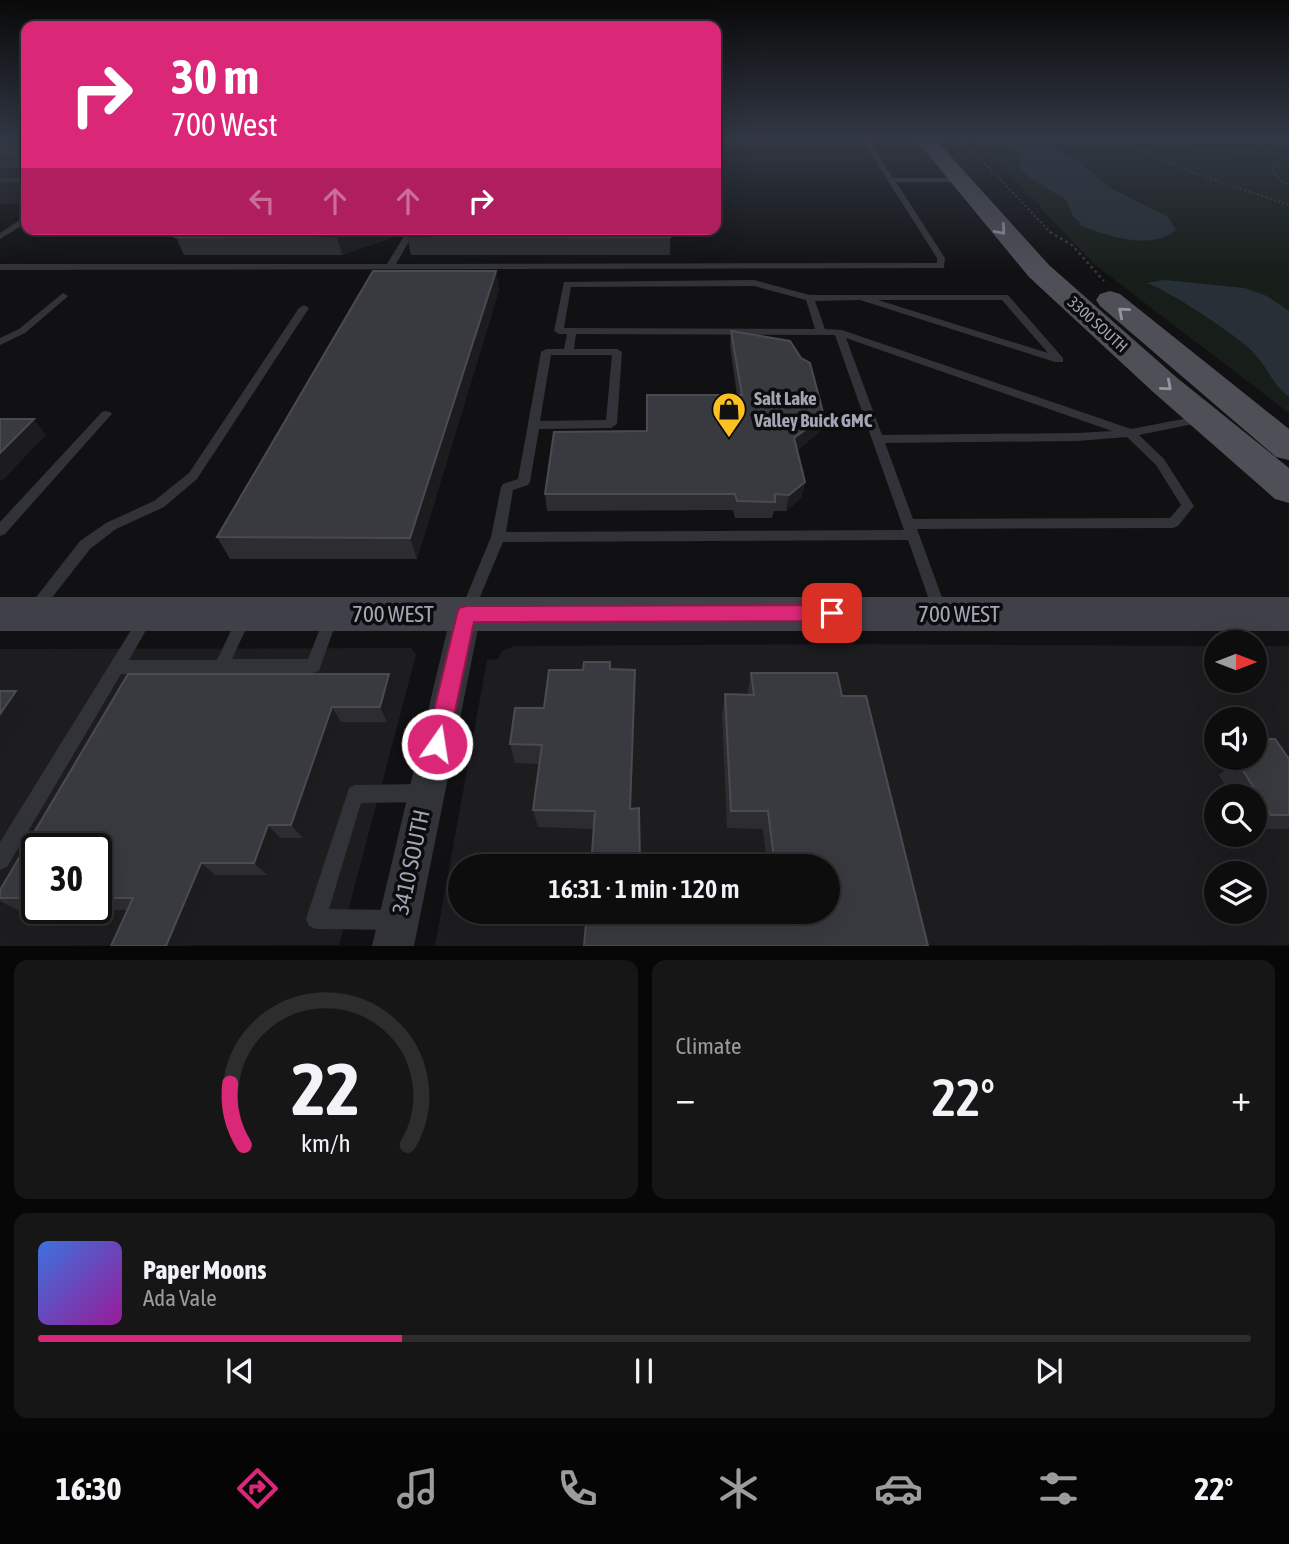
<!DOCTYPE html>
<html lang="en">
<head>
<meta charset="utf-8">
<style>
  :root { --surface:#0d0d0e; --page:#161617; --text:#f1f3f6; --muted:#9a9c9e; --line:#2d2d2e; --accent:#db2777 }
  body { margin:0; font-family:"Asap Condensed",sans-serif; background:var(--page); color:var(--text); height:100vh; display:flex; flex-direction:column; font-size:26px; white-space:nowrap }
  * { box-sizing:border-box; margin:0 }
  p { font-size:23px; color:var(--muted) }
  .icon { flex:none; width:38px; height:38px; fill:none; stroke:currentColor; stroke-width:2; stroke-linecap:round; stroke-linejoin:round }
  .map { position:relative; height:946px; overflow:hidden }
  .panel { display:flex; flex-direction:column; gap:14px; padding:14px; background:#070708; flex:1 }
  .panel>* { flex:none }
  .hud { position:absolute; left:21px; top:21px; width:700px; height:214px; border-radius:14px; box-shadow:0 7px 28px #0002,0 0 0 2px var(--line); background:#db2777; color:#fff; overflow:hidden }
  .needle { width:46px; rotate:90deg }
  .fabs { position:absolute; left:1204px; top:630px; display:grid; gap:14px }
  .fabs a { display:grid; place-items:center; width:63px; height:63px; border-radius:50%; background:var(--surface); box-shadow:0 7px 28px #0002,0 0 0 2px var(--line); font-size:35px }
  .speed { position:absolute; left:21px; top:833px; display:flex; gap:14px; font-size:35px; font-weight:700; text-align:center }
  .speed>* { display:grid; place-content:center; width:91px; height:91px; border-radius:50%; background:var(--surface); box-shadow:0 7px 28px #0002,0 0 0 2px var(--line); line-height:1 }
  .speed .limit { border:4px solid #111; border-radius:10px; background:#fff; color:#111 }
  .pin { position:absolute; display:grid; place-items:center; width:60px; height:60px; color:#fff; margin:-30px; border-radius:14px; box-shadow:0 4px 10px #0006 }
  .me { position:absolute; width:77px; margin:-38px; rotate:13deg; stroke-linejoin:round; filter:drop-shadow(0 0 5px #0008) }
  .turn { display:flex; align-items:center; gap:24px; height:147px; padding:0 35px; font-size:32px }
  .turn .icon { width:91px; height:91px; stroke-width:2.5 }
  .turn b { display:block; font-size:49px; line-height:60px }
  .lanes { display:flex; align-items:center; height:66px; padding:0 35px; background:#0003; justify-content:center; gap:35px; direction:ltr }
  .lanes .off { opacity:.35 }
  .big { font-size:52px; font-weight:600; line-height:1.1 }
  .panel .card { flex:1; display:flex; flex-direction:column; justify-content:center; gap:10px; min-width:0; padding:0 24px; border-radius:14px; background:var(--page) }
  .panel .dial { align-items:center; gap:0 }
  .dial svg { height:182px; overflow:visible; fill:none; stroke:var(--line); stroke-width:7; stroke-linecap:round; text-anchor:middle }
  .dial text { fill:var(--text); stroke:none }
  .song { display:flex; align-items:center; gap:21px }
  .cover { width:84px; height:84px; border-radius:10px; background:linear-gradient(135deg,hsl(220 70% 55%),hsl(300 70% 35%)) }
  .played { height:7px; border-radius:4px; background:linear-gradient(90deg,var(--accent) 30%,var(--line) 30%) }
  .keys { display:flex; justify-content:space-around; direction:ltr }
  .heat { display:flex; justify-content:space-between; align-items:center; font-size:38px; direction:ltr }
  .panel .tiles { flex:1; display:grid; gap:14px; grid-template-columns:1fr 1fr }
  .card:last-child { grid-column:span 2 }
  .trip { position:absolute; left:448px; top:854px; width:392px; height:70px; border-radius:35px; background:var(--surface); box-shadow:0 7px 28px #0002,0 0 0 2px var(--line); font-weight:600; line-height:70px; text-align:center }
  .menu { display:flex; height:112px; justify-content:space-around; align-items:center; background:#050506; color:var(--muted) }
  .menu .icon { width:49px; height:49px }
  .menu .on { color:var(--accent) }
  .menu b { font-size:32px; color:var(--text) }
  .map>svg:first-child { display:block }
</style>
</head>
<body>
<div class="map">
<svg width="1289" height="946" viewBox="0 0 1289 946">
  <rect width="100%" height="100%" fill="#111113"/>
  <path fill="#1d1d20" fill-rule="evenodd" d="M0,140H26V204H0Z
    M842,644L1216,646V681H1255V646H1289V945L435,946L487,660L498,659L502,651L514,646ZM1216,719H1255V758H1216ZM1216,796H1255V835H1216ZM460,866H828V912H460ZM1216,873H1255V912H1216Z
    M411,648L416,655L339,945L0,946V649ZM37,849H96V908H37Z"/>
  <path fill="#171e19" d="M976,140H1289V413L1095,265Z"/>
  <path fill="#272f37" d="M995,140H1031L1077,160L1112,189L1167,216L1176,230C1150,252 1105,235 1077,224L1082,223L1074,218L1066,200L1027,176L1021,168L1018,152Z
    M1164,280L1245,288L1267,296L1289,311V397C1272,384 1267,366 1252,351C1238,336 1165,288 1146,283Z"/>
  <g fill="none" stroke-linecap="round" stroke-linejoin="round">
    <path stroke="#38393f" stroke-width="2" stroke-dasharray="2 2.5" stroke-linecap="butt" d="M963,140L1052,234
      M1114,140L1194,173L1289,205
      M1149,140L1200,149L1289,156
      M1289,167L1276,166L1273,170L1280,180L1289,185"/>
    <path stroke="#38393f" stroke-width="2.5" stroke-dasharray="2.5 3.5" stroke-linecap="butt" d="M1050,232L1072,245L1104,281"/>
    <path fill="#323338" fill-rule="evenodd" d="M862,140H868L893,178H958L961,180L958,182H896L945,258L944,268L0,270V264H387L404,236L408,234L412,236L396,264L937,263V258Z
      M0,178H26V182H0Z
      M23,218H26V223L0,239V233Z
      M754,280L810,295H1008L1063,358V362H1055L860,300L815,301L825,329L842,330L1131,429L1204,415L1208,417L1210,419L1208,421L1139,435L1164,459L1194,506L1178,526L1173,528L917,529L947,611L945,615L940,617L935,615L933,611L908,540L503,542L472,616L467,618L462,616L460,612L491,537L501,487L503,484L518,479L541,352L546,349H564L567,334H559L554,331L564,282ZM754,286L806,300L815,329L564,328L571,287ZM878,300H1002L1048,353ZM576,334L835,335L904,530L506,532L513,490L528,485L530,482L539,429L611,428L617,424L622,352L617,349H574ZM846,338L1112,431L1077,433L882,435ZM551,355H612L606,420L540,421ZM1127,437L1156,465L1181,505L1170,518L913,519L885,443L1077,441Z
      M63,293L68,296L66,298L25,333L0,345V338L19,329Z
      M304,305L309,308L197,479L164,507L116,529L90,549L40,613L35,615L30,613L28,609L30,605L80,541L106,523L154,501L189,473L299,308Z
      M106,411L110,412L112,414L110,416L5,534L0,536V522L102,412Z
      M245,610L250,612L252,616L232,659H308L326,613L331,611L336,613L338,617L319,671L313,673L121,674L7,867L0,870V842L141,614L146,612L151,614L153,618L129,660H217L240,612Z
      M424,784L430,787L433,793L430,799L424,802L361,803L329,909L394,910L401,913L404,920L401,927L394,930L316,929L309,926L306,919L349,788L355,785Z"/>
    <path fill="#323338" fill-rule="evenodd" d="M466,602L476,605L481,614L414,946H372L451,614L456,605Z"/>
    <path fill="#404148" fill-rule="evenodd" d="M0,597H1289V631H0Z"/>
    <path fill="#4e4f57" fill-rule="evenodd" d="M916,140H936L1049,265L1176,377L1289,468V503L1275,499L1152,391L1029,277Z
      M1110,291L1120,294L1289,429V460L1276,457L1100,306L1096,300L1100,294Z"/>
  </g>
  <path fill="#2d2d31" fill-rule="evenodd" d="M0,140H26V168H0Z
    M184,229H670V255H411L407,236L410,231L342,255H184L176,237Z
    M496,271L499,290L417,559H230L217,537Z
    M731,331L821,431L797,450L805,482L801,498L786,511H774L772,518H735L733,510L547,511L545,494L647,431L737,395L730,346Z
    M611,669L635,690L631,809L594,829L538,827L533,810L539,764L515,763L510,744L544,708L583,670Z
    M751,673L842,696L928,946L828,912V866H767L763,829L727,828L722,714L725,694L747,695Z
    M128,674H389L396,689L387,722H341L303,838H280L267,875H215L187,946H111L127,910H17L0,901V890ZM37,849H96V908H37Z
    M1224,758L1289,759V829H1255V796H1232L1219,775L1229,767Z"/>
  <path fill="#1c1c1f" d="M26,150V159L22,152Z
    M358,229H414L342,255L337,236Z
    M496,271L499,290L417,559L410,538Z
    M824,416L821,431L791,454L794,438Z
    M34,419L46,435L2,481L0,479V453Z
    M805,482L801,498L786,511L789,495Z
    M635,670V690L630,827V809Z
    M389,674L396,689L387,722L380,707Z
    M16,691L34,706L0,756V714Z
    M332,707L341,722L303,838L291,825Z
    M268,825L280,838L267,875L254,863Z
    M201,863L215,875L187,946H166Z"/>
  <path fill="#393a3f" stroke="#4a4b51" stroke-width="2" d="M0,140H26V150L22,152H0Z
    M184,229H358L337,236L176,237Z
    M411,229H670V237L407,236Z
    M373,271H496L410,538L217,537Z
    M731,331L790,341L801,358L810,363L824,416L794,438L805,482L789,495L775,494V502L737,501L735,494H545L554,432L647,431V395H742Z
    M0,419H34L0,453Z
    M584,662H610V669L635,670L630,809L639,808L640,866H591L595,811L533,810L542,745L510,744L515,708H544L549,670H583Z
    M751,673H837L842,696H866L928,946H584L587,912H828V866H775L768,811H731L725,694L754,695Z
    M128,674H389L380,707H332L291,825H268L254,863H201L166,946H111L133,898H96V849H37V898H0V890Z
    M0,691H16L0,714Z
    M1255,739H1275L1289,759V815H1271L1237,761H1252L1250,758H1255Z"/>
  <defs><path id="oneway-chevron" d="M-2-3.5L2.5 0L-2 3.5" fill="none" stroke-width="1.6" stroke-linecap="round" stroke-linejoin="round" transform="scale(1.75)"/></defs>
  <g stroke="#9195a1">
    <use href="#oneway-chevron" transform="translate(1001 230) rotate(49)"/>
    <use href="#oneway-chevron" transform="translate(1123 312) rotate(-139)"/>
    <use href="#oneway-chevron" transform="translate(1167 386) rotate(41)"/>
  </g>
  <linearGradient id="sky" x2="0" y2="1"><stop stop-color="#09090a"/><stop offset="0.51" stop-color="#323844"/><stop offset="1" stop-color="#323844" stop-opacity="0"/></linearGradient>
  <rect width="1289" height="272" fill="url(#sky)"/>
  <path fill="#db2777" stroke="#8e194d" stroke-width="2" d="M832,605L839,607L842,613L839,618L832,621L474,622L448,744L445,751L437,754L429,751L426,744L457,614L459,608L466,606Z"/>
  <defs>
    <g id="shop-pin" transform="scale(1.75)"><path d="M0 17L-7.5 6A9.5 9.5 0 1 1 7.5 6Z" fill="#fcc020" stroke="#0c0c0e"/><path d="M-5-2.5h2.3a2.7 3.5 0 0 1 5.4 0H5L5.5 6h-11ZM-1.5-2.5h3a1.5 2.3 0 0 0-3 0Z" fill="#111"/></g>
  </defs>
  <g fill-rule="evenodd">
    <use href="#shop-pin" x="729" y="409"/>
  </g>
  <g text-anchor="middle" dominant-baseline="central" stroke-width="7" stroke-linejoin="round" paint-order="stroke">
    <g font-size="16" fill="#a2a6b4" stroke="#0c0c0e">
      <text transform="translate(1098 324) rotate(42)">3300 SOUTH</text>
    </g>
    <g font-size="19" font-weight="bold" fill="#a2a6b4" stroke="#0c0c0e" text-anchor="start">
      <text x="754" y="398">Salt Lake<tspan x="754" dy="22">Valley Buick GMC</tspan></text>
    </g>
    <g font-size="23" fill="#a2a6b4" stroke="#0c0c0e">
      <text x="393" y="614">700 WEST</text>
      <text x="959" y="614">700 WEST</text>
      <text transform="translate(411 862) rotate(-78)">3410 SOUTH</text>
    </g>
  </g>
</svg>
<div class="fabs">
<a><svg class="needle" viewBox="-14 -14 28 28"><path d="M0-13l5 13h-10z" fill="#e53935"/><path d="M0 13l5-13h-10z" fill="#9a9c9e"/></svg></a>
<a><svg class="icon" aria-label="sound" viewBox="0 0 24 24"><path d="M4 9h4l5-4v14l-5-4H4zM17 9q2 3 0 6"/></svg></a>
<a><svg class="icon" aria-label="search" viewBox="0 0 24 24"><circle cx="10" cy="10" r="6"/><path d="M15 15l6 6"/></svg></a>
<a><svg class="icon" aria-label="layers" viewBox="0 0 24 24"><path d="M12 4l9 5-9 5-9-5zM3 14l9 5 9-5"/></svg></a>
</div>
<div class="speed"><div class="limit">30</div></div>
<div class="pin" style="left:832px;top:613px;background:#d93025"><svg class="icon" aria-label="arrive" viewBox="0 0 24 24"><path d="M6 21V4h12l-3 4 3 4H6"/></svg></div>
<svg class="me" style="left:437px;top:744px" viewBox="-20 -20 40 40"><circle r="17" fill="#db2777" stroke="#fff" stroke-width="3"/><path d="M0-11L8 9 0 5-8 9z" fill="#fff"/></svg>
<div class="trip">16:31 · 1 min · 120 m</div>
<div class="hud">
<div class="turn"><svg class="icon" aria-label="right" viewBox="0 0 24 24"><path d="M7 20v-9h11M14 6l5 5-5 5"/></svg><div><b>30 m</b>700 West</div></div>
<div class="lanes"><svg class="icon off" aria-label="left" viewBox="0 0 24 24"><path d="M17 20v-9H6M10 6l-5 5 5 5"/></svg><svg class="icon off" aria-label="ahead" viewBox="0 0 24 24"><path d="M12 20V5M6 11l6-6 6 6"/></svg><svg class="icon off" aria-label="ahead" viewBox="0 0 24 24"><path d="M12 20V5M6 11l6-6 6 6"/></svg><svg class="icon" aria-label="right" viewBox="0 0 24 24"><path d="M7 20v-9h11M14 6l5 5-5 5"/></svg></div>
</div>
</div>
<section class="panel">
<div class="tiles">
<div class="card dial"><svg viewBox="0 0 100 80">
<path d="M14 69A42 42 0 1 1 86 69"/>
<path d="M14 69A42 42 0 0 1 8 42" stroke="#db2777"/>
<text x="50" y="56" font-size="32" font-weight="700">22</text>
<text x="50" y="72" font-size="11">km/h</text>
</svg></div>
<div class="card"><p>Climate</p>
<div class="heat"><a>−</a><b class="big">22°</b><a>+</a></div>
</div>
<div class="card">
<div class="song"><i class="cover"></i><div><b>Paper Moons</b><p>Ada Vale</p></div></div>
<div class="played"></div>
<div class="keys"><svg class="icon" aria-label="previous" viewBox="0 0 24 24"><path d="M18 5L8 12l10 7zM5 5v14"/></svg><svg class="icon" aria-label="pause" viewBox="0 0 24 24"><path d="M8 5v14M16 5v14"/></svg><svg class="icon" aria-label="next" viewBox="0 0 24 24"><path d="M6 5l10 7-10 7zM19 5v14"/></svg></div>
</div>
</div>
</section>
<nav class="menu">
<b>16:30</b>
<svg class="icon on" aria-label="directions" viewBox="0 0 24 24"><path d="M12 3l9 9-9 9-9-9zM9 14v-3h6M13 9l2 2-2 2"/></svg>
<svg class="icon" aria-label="music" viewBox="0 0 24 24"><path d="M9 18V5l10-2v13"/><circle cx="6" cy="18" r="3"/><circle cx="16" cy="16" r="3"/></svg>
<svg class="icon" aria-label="phone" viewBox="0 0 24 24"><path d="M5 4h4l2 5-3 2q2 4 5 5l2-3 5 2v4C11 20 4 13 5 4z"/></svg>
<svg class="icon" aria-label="climate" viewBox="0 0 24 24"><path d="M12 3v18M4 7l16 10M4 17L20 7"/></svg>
<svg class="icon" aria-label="car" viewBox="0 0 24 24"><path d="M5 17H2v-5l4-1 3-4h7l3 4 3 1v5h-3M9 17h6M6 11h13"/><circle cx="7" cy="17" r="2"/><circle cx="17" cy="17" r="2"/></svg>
<svg class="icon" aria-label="filters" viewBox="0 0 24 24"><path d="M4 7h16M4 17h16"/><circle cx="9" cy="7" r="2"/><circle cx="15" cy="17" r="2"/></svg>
<b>22°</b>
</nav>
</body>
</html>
